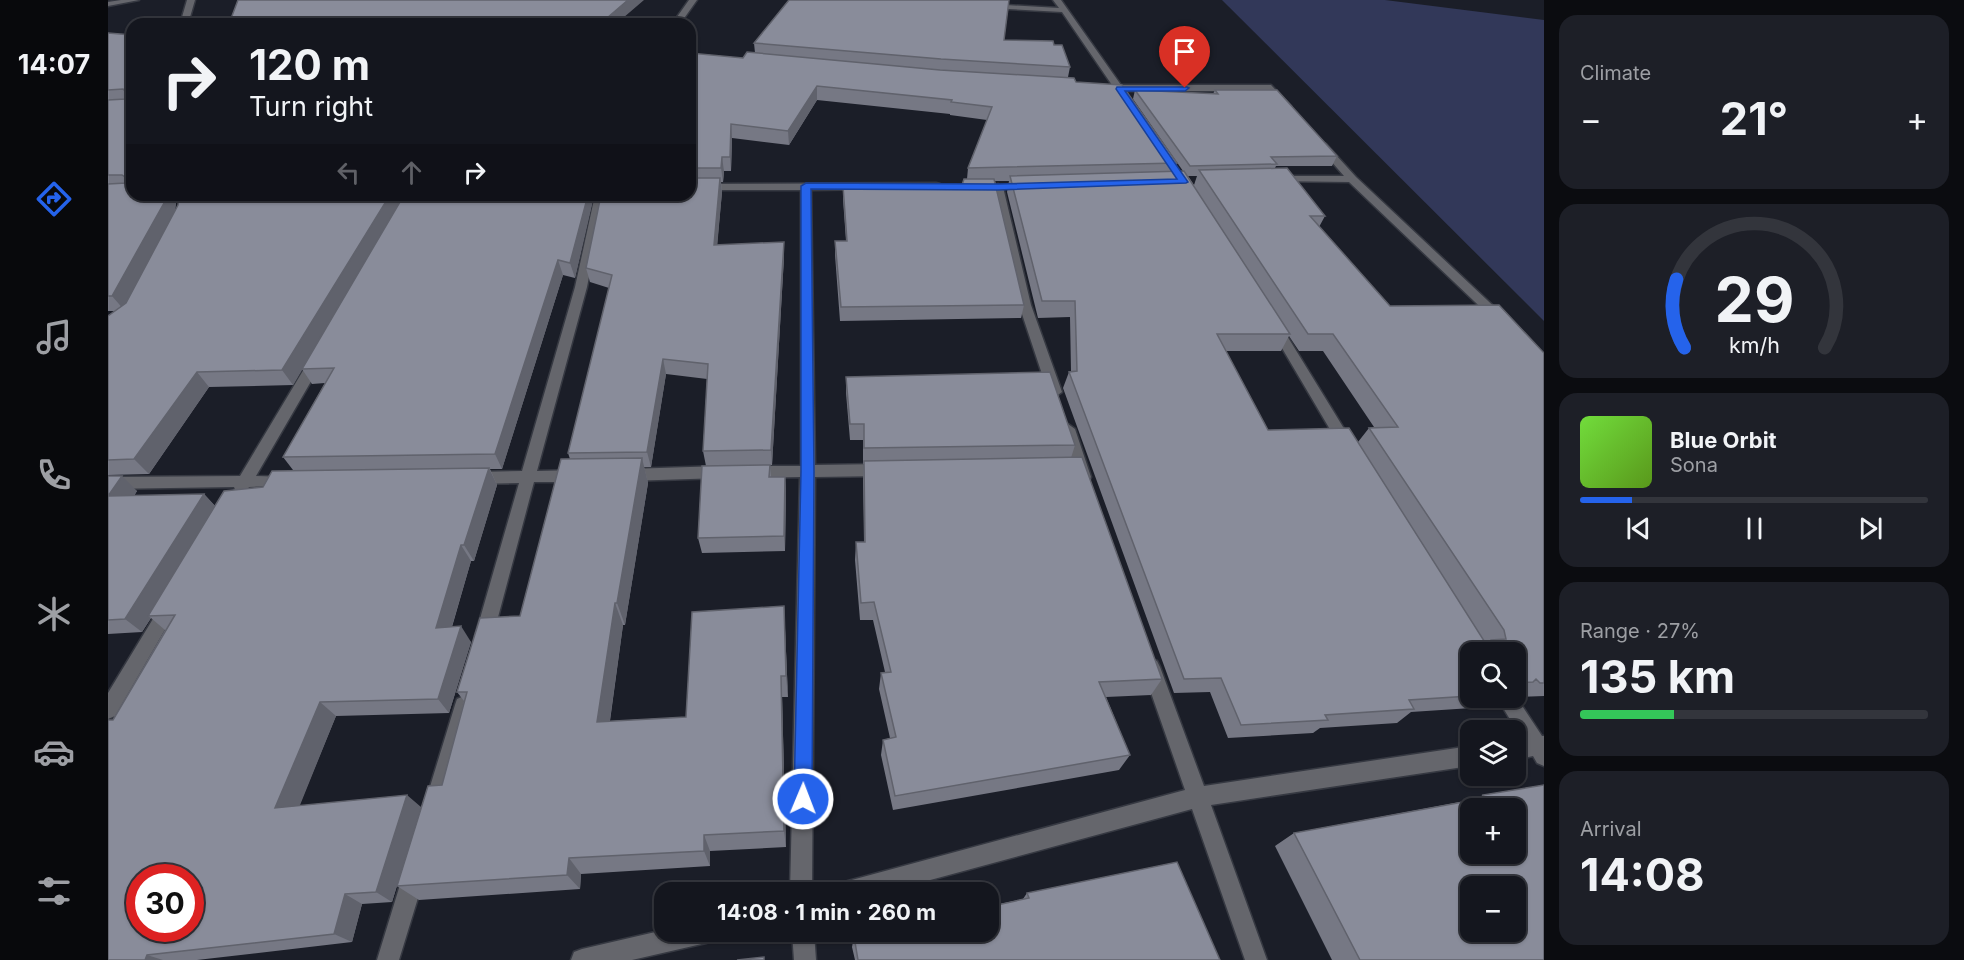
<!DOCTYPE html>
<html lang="en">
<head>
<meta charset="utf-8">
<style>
  :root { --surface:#14161e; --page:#1d1f27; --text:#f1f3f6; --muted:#9d9fa4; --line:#33353c; --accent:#2563eb }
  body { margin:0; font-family:Inter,sans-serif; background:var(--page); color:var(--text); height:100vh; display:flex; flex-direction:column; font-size:22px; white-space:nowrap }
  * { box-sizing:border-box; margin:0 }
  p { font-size:20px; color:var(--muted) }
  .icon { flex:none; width:33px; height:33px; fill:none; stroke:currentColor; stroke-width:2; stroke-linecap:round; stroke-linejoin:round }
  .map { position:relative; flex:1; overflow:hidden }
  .side { display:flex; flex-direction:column; gap:15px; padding:15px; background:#0b0c10; width:420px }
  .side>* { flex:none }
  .hud { position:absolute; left:18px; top:18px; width:570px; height:183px; border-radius:18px; box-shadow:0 2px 4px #0004,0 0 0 2px var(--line); background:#14161e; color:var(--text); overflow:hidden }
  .tools { position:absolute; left:1352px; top:642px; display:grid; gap:12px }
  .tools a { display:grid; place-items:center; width:66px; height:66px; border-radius:12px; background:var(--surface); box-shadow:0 2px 4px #0004,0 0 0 2px var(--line); font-size:30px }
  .speed { position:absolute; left:18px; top:864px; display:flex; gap:12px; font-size:30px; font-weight:700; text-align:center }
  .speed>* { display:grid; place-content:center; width:78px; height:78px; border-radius:50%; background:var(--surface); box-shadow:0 2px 4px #0004,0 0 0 2px var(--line); line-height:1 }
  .speed .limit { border:9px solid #d22; background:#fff; color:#111 }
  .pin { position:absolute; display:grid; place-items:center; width:51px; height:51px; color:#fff; margin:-62px -26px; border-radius:50% 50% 50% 0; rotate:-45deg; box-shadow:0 0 6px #0007 }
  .pin .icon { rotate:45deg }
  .me { position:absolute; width:66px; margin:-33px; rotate:1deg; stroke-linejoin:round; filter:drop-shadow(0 0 4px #0008) }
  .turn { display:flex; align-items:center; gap:21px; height:126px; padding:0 24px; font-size:27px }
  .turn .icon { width:78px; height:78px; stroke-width:2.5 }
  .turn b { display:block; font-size:42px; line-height:51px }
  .lanes { display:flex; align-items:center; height:57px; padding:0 24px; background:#0003; justify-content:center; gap:30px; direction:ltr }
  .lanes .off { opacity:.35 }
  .big { font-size:45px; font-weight:700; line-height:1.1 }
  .side .card { flex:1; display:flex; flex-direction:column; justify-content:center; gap:9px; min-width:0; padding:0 21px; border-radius:18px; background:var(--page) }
  .side .dial { align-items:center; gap:0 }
  .dial svg { height:156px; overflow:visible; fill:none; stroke:var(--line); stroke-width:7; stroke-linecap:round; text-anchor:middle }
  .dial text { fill:var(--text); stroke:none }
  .song { display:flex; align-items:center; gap:18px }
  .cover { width:72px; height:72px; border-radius:9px; background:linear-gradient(135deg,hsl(100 70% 55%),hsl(90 70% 35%)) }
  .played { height:6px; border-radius:3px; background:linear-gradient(90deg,var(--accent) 15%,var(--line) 15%) }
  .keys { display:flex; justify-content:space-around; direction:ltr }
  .heat { display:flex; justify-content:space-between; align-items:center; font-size:33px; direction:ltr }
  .charge { height:9px; border-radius:4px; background:linear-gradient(90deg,#34c759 27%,var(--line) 0) }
  .trip { position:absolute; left:546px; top:882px; width:345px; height:60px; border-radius:18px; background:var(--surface); box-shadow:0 2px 4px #0004,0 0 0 2px var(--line); font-weight:700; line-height:60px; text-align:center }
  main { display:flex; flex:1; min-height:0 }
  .tabs { display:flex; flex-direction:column; width:108px; justify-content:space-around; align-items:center; background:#08090c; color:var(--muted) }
  .tabs .icon { width:42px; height:42px }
  .tabs .active { color:var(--accent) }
  .tabs b { font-size:27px; color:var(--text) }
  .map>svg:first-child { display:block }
</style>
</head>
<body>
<main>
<nav class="tabs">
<b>14:07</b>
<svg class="icon active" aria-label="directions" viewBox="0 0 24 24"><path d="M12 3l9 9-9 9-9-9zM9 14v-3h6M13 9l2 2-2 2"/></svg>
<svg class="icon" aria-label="music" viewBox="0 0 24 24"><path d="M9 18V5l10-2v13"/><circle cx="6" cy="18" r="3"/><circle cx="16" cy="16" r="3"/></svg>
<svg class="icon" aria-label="phone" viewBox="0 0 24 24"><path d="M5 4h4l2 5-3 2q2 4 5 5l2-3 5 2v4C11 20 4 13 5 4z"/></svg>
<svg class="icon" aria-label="climate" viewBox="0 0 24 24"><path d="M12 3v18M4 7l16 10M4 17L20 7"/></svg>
<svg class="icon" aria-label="car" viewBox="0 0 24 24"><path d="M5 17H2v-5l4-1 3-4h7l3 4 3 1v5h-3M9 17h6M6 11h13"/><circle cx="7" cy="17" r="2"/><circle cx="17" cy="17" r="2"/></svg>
<svg class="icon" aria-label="filters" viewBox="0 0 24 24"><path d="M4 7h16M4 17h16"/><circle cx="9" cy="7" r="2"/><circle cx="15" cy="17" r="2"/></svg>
</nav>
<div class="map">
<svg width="1436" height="960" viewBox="0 0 1436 960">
  <rect width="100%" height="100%" fill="#1b1e28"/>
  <path fill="#323859" d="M1114,0H1277L1436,20V321Z"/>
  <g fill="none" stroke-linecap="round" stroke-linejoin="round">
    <g stroke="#363942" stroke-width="3">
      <path id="minor" d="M13,0H31L0,6V2Z
        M79,0H87L80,24H72Z
        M581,0H589L572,24H564Z
        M945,0H953L1013,85H1163L1183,106L1176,108L1161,91H1017L1018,93L1014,96L1008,91L995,90V86L1004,85L954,12L881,8L877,6L881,4L951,8Z
        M1215,143L1218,144L1248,177L1395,315L1397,318L1395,321H1387L1241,182L1163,181L1162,179L1167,176H1236L1210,146Z
        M828,183L832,184V188L703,190L707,465L775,464L780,466L782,470L780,474L775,476L707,477L704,892H682L692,477L643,478L638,476L636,472L638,468L643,466H693V190H582V184Z
        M890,184L895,187L923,305L954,392L947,397L940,392L911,305L885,187Z
        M487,195H497L479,287L429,471L469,470L474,472L476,476L474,480L469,482H426L385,636L382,641L376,644L370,641L367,636L411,483L367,484L362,482L360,478L362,474L367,472L414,471L467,287Z
        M1167,322L1173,326L1243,440L1245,444L1243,448H1233L1161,326Z
        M209,355L216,359L148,476L183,477L186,481L183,485L141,487L138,492H128L126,487L0,489V477L132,476L202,359Z
        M960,424L967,429L983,477L981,481H971L969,477L953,429Z
        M613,466L618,468L620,472L618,476L613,478L520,481L515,479L513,475L515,471L520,469Z
        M60,602L66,604L69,609L66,614L7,716L0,719V693L54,604Z
        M1043,659L1049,661L1052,667L1096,786L1362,746V766L1103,805L1159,960H1137L1084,809L778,892H729L732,884L740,881L1077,790L1034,667L1037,661Z
        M1407,695L1434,736H1436V766L1429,763L1425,756L1407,760V740L1414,739L1389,698H1407Z
        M356,696L363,699L365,705L337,803L334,810L327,813L320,810L317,803L347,705L349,699Z
        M306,864L314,867L317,875L291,960H269L295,875L298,867Z
        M556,930L609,932L606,940L598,943L524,960H463L466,952L474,949Z
        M684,932H706L708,960H686Z"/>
    </g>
    <use href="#minor" fill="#65666c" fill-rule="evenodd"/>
  </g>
  <path fill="#767884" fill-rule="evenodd" d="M0,33L24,35V195H69L67,211L486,195L467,278L455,275L394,469H382L389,485L366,561H363L344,627L363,642L341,713L228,716L191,806L313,807L284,902L254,904L244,942L89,960H0L5,720L57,630L43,618L34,632L0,634V476L29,491L26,496L96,494L107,506L155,487L185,470L175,457L217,383L204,384L194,369L248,277L185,385L101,387L41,474L0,475V316L7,311H0Z
    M896,40L946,45L962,67L960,77L1069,163L1066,171H1075L1025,99L1027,90L1105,94L1107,90L1229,156L1224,166H1168L1167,168L1217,216L1211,227L1282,306L1436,353V696L1411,697L1408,694H1407V652H1362V698H1393L1379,707L1303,712L1289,723L1212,728L1205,733L1120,738L1102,692L1066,693L955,388L961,372L963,371L962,317L930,318L899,192L901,181H887L916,305L913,318L732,321L727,255V241H738L735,199V186L854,185L859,179L860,168L879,120L842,115V114L709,100L681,145L624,138L623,171H616L615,182H613L614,192L609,245L676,242V257L664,465H662L663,477H677L678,492L677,551L594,553L590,538L598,466L595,451L599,379L558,374L543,467H536L540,483L517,625H515L502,721L578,717L676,606L680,697H674L678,847L602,851V866L473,874L472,889L311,900L289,886L334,785L356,701L349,692L412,616L462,459L460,453L501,288L482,282L478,268L582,195V53L635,58L647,53L646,43ZM1080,176H1089L1086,185ZM1181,336L1191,351H1215L1266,427L1261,428L1250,442L1160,430L1118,351H1173Z
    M738,377L967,445L963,458L1054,679L1043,695L998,697L1022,755L1011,770L785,810L773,755L775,740L782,738L771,689L773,673L777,672L765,620H752L747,560L748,542H756L755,480L756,464H755V440H742L738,393Z
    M1436,785V960H1224L1167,846L1186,833L1368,799L1375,795Z
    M919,893L1112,960H747L744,947L746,936L915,899Z"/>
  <path fill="#60626c" d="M520,0H536L508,24H492Z
    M709,86V100L681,145L680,131Z
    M623,124L624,138L623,171L622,157Z
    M614,157L616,171L615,182L613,168Z
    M612,178L614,192L608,260L606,245Z
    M57,195H69L66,217L17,311L4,296Z
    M282,195H297L185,385L174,370Z
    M480,195H486L467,278L462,263Z
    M676,242V257L664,465L663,450Z
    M450,260L455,275L394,469L387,454Z
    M555,359L558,374L543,467L539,452Z
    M89,372L101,387L41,474L26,459Z
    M534,458L540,483L517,625L509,603Z
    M381,468L389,485L366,561L356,545Z
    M14,476L29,491L15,511L0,497V496Z
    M677,477L678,492L677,551L676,536Z
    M96,494L109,508L40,616L43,618L34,632L17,619Z
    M353,545L363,561L339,643L328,628Z
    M507,603L515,625L499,741L489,722Z
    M676,606L677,628L680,697L678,676Z
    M353,626L363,642L341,713L330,699Z
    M673,676L674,697L678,847L676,831Z
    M212,702L228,716L186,820L167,808Z
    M299,795L313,807L284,902L268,892Z
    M596,835L602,851V866L596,851Z
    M461,858L473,874L472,889L459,875Z
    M237,894L254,904L244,942L226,934Z
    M39,955L55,960H37Z"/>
  <path fill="#898c9a" stroke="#60626c" stroke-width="1.5" fill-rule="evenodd" d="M130,0H520L492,24H121Z
    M681,0H901L896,40L945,41L946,45H954L962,67L833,59L646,43Z
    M0,33L24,35V195H57L56,203L4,296H0V184L18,183L20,179L14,175H0V100L17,99L18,92L15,89L0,90Z
    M639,52L832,70L966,78L968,82L1014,85L1069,163L860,168L884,107L843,102L844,100L709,86L680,131L623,124L622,157H614L613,168H582V53L635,58Z
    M1027,90L1110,94L1107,90H1169L1229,156L1163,157L1169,164L1082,166Z
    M1179,168L1217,216H1202L1282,306L1391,305L1436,353V683H1432L1428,679L1425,682L1407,683V652H1362V696L1301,700L1306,709L1217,715L1220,720L1133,725L1113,678L1076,679L961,372L969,371L967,301H934L902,176L1076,171L1182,334H1109L1160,430L1241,428L1378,644H1382L1383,640L1398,639L1396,630L1261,428L1290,427L1225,334H1200L1091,170Z
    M582,178H612L606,245L676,242L663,450L595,451L600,364L555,359L539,452L460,453L504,275L478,268L493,195H582Z
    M856,179H886L916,305L733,307L727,241H739L735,186L854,185Z
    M71,195H282L174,370L89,372L26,459L0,460V316L18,303L70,205Z
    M296,195H480L462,263L450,260L387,454L175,457L226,368L194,369Z
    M942,372L967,445L756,448V424H742L738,377Z
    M974,457L1054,679L991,682L1022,755L787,796L775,740L788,737L773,673L783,672L766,602L753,603L748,542H757L756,461Z
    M534,458L509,603H507L489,722L578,717L584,612L676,606L678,676H673L676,831L596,835V851L461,858L459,875L289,886L320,786L334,785L359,692H349L372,618L412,616L453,459Z
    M662,465L661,477H677L676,536L590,538L594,466Z
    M381,468L356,545H353L328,628L353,626L330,699L212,702L167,808L299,795L268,892L237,894L226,934L39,955L37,960H0V720H5L67,615L40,616L116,491L155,487L164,471ZM32,878H82V928H32Z
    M0,476H14L0,496Z
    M96,494L17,619L0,620V496Z
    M1436,785V960H1252L1186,833L1377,798L1375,795ZM1362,808H1407V854H1362ZM1362,886H1407V932H1362Z
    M1069,862L1112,960H750L746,936L767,932H880V907L921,898L919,893Z
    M656,957V960H629Z"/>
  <path fill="#2563eb" stroke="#184099" stroke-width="1.5" d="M1009,87H1079L1081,88L1077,91H1017L1080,182L1078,183L890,190L703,189L706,471L704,799L701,805L695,808L688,805L686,799L693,471V186L698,183L890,184L1069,179L1008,89Z"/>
</svg>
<div class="tools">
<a><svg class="icon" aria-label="search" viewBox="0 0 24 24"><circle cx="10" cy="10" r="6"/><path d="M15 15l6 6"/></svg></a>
<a><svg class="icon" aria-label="layers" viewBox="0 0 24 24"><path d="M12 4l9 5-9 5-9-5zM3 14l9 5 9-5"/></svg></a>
<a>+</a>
<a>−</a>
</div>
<div class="speed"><div class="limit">30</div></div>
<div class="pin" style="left:1077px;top:88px;background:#d93025"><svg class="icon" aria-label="arrive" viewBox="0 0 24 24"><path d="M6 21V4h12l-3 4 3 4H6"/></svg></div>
<svg class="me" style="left:695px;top:799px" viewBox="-20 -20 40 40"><circle r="17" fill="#2563eb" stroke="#fff" stroke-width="3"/><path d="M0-11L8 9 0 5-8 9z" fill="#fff"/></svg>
<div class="trip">14:08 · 1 min · 260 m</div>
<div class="hud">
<div class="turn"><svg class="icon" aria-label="right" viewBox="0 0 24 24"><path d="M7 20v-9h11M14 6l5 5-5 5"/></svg><div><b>120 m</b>Turn right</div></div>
<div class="lanes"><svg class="icon off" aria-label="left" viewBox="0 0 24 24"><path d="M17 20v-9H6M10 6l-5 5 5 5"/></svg><svg class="icon off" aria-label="ahead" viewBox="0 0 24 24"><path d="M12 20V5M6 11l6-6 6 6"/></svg><svg class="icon" aria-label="right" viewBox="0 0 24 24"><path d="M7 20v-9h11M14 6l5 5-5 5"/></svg></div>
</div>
</div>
<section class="side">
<div class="card"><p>Climate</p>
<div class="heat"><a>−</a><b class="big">21°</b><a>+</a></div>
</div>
<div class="card dial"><svg viewBox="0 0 100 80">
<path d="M14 69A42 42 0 1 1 86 69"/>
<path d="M14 69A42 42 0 0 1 10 34" stroke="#2563eb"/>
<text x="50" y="56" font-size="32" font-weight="700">29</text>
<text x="50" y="72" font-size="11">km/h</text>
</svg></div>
<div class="card">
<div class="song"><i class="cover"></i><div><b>Blue Orbit</b><p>Sona</p></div></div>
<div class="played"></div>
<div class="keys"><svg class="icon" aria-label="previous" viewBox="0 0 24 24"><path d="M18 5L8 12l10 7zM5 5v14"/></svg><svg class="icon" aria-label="pause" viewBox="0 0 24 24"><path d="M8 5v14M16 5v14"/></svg><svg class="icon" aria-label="next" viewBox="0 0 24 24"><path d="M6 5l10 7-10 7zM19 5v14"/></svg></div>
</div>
<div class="card"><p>Range · 27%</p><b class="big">135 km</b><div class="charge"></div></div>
<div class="card"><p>Arrival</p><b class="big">14:08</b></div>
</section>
</main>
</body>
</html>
